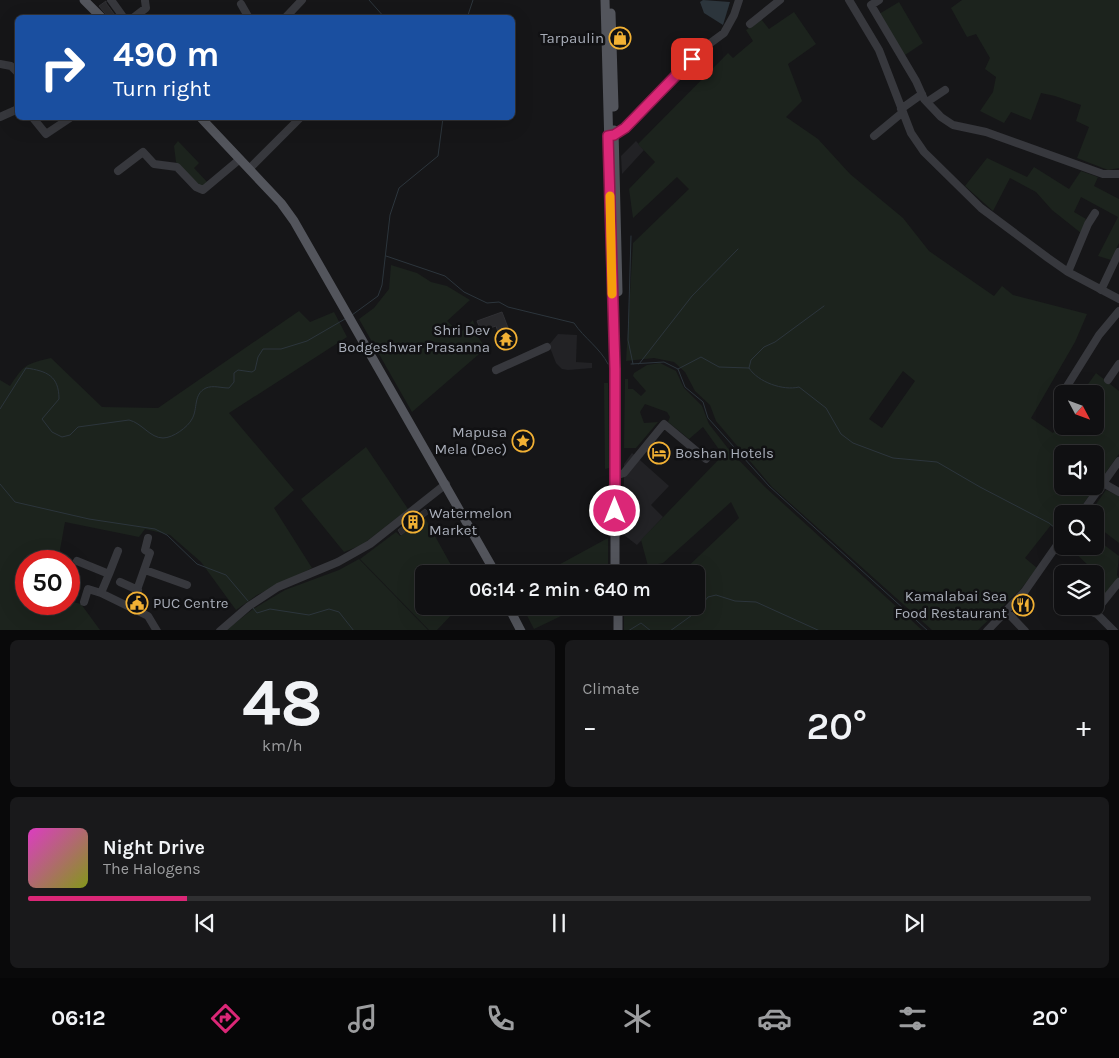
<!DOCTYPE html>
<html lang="en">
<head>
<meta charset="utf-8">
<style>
  :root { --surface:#101012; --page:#19191b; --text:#f1f3f6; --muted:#9c9d9f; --line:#303032; --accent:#db2777 }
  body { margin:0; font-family:Karla,sans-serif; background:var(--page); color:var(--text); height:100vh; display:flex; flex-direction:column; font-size:19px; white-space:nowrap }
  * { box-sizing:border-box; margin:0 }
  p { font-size:16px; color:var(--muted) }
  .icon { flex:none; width:28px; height:28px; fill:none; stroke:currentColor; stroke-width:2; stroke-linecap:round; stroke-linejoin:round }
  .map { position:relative; height:630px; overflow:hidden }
  .side { display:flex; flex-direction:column; gap:10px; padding:10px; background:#09090a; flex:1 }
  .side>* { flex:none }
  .banner { position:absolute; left:15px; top:15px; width:500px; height:105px; border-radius:8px; box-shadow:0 5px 20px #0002,0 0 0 1px var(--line); background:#1a4fa0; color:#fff; overflow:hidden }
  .needle { width:32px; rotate:131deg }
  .tools { position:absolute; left:1054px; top:385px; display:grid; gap:10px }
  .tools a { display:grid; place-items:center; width:50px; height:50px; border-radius:8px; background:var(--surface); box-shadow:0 5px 20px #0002,0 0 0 1px var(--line); font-size:25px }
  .speed { position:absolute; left:15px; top:550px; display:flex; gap:10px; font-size:25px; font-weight:700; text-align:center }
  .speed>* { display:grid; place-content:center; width:65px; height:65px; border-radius:50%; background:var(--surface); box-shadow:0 5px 20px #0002,0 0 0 1px var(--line); line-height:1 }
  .speed .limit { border:8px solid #d22; background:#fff; color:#111 }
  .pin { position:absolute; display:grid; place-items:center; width:42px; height:42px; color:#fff; margin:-21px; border-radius:10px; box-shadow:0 2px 8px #0006 }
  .me { position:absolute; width:55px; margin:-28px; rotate:0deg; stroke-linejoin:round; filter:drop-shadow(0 0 4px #0008) }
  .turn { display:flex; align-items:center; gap:18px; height:105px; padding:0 15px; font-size:22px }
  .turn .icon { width:65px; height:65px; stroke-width:2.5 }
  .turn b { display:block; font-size:35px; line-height:42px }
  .big { font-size:38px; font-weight:600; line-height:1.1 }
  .side .tile { flex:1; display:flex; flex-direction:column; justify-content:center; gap:8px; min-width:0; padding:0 18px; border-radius:8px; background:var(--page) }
  .side .dial { align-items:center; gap:0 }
  .dial b { font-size:65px; line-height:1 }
  .song { display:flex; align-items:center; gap:15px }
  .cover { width:60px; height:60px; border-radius:8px; background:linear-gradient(135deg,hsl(310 70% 55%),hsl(70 70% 35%)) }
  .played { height:5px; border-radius:2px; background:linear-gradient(90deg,var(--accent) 15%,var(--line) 15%) }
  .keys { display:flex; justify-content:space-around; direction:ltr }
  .heat { display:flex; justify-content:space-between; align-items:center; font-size:28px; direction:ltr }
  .side .tiles { flex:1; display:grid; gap:10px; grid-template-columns:1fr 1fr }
  .tile:last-child { grid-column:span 2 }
  .trip { position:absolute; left:415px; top:565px; width:290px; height:50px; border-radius:8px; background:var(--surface); box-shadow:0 5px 20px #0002,0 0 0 1px var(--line); font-weight:600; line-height:50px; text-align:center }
  .menu { display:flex; height:80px; justify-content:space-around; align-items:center; background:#060607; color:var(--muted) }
  .menu .icon { width:35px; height:35px }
  .menu .active { color:var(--accent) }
  .menu b { font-size:22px; color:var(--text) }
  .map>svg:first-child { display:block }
</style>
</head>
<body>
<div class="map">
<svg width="1119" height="631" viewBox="0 0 1119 631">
  <rect width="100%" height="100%" fill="#161618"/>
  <path fill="#222225" d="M636,141L644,150L622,174L621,156Z
    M558,334L577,335L576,362L592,363V368L568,370L562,369L556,363L549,345Z
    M632,453L669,486L651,505L663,517L637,545L624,535V464Z"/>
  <path fill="#1c231d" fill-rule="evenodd" d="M962,0H1119V168L1108,170L1077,158L1089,127L1076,121L1081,105L1055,96L1041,93L1031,120L1011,112L1004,123L980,111L993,92L996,77L985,69L990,58L976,34L967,37L951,8Z
    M899,2L923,43L905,55L879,14Z
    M794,12L816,44L788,64L802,101L786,117L818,139L850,174L903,218L929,251L994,296L1002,286L1013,295L1087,314L1075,342L1031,418L1053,433L1062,420V426H1095V394H1081L1096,373L1119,391V454L1076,514H1062V533L1051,525L1025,558L1037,568L1021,589L978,630H932L772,487L716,421L710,405L695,391L685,372L674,362L654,358L626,361L633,243L689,189L677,177L633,218L629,189L655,162L638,144L728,53L733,58L753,41L746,30L761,19L769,29ZM903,371L915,381L882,428L869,419ZM1062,454H1095V486H1062Z
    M178,141L199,163L194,168L208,183L201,188L176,162L174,146Z
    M987,158L1027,177L1034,167L1069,189L1081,171L1098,177L1094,186L1119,199V243L1111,260L1098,256L1118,217L1081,197L1074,212L1086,219L1081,233L1052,210L1036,192L1010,178L993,211L965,186Z
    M391,265L417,273L431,282L447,286L470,300L447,321L460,333L473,320L478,337L486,348L412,412L359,319L374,308L389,289Z
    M299,311L310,322L334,312L347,337L229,413L294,490L274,508L312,568L257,595L236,610L201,562L170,535L145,529L139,537L65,522L58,561H26V604H69V601L81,604L100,630H0V380L10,386C24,365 25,364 51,358L102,407L158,408Z
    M660,363L676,371L684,388L702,406L709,424L730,451L765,487L922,630H624V606H696V574H680L739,518L731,502L663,563L648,566L641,540L723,455L703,427L689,439L668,422L670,417L667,412L645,404L640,412L644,423L658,422L636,448H624L625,379H628V389H633L641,396L646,391L633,376L634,373L647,365Z
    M604,383H608L609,468L605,469Z
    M366,447L408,509L362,545L344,552L301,499Z
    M1106,490L1119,496V543L1102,530L1095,538L1119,556L1117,575L1119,578L1100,601L1095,596V574H1086L1091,568L1068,546H1075L1082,552L1087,546H1095V514H1089Z
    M425,518L456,574H424V606H460L437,630H429L360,559L396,532L400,536Z
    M608,538V574H542Z
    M359,559L428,630H226L253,609L285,590L339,570Z
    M522,606H582L534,629Z"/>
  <path fill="#2c353c" d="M703,0L730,2L723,25L704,13L700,2Z"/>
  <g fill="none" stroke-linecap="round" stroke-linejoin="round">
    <path stroke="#2c353c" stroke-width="1" d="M369,0L385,18
      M467,18L473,0
      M631,236L628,340L633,364
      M386,256L445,276L464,292L487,303L499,302L508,307L574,323C584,338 600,348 608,364
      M352,315L378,296L382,285L390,215L399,188L438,156L443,118
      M631,364L664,362L678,369L685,387L703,402L708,418L769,486L928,631
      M639,364L692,296L738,249
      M749,368L751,360L764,347L775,342L824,306
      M678,369L701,357L719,367L749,368C758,382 783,391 799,387L826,408L841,434L853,443L893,458L937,462L980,487L1049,523L1062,534
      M0,409L26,368C47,371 59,376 59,399L42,419L52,432L62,437L70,435L78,427L129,420C142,423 150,438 163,438C173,438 188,427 192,419C198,409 193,394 206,388C213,385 221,388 229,388L234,382V373L238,370L252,372L255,370L258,357L263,349H281L307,341L345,319
      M0,484L15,502L89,519L155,529L167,535L197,564L226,575L248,601
      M253,608L257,613L270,609L309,615L329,609L339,612L354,631
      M628,631L641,623L651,631
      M670,631L695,613L708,597L716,595L735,601L756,602L820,631"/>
  </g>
  <path fill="#29292c" stroke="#303034" d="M106,1V3L117,18H109L99,6Z
    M502,312L515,346L504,350L496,326L481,331L477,321Z
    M425,509L429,513L401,535L398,530Z"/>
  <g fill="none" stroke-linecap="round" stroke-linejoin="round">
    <path stroke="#37383d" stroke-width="8" d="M111,0L124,18
      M849,0L879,50L911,133L924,152L981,208L1048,258L1068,272L1119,299
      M879,0L871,5L916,81L924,99L941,117L953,125L986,132L1103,174H1119
      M241,4L249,18
      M133,18L146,8L145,1
      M285,18L302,0
      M750,24L780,0
      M0,64L11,66L18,73
      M927,102L945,90
      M901,109L922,94
      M0,117L18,109
      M33,118L46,134L70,118
      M611,136L625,128L705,47L724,33L734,15L739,0
      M874,136L903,112
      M249,169L300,118
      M118,171L143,152L154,164L177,167L196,187L203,190L240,159
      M1068,272L1088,224L1095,213
      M1101,290L1119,252
      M496,370L547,347
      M1108,380L1119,364
      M1064,391L1099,335L1119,311
      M615,476L624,473L664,424L706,459
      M1103,483L1119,492
      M1081,514L1119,461
      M77,561L109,574L101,593
      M145,570L187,585
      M109,574L118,551
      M120,582L138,590
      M84,602L88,589L101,593L148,616L157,631
      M1089,606L1114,631
      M131,607L150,553L145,550L148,538
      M1006,611L1025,631
      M1094,613L1119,582
      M220,631L249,606L278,587L338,562L370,544L446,484
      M987,631L1025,591L1062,538"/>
    <path stroke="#53555c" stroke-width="9" d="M84,0L102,18
      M605,0L615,369V574
      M611,13L614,107
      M201,118L281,203L294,221L496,574
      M614,130L618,292
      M508,606L521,631
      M618,631V606"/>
  </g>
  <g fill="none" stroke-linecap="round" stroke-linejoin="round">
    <g stroke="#8e194d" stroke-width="12">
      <path id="route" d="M615,511V369L608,136L614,135L625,128L692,59"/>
    </g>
    <use href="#route" stroke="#db2777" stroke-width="9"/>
    <path stroke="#f59e0b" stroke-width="9" d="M610,196L612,294"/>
  </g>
  <defs>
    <g id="shop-ring" transform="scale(1.125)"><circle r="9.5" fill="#111113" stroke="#f2b134" stroke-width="1.5"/><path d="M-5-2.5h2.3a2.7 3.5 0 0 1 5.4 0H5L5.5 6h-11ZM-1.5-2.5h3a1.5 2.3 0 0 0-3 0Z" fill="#f2b134"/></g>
    <g id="temple-ring" transform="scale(1.125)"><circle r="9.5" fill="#111113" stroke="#f2b134" stroke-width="1.5"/><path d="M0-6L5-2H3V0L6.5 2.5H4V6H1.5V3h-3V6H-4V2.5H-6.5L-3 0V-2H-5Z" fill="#f2b134"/></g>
    <g id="sight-ring" transform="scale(1.125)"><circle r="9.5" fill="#111113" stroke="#f2b134" stroke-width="1.5"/><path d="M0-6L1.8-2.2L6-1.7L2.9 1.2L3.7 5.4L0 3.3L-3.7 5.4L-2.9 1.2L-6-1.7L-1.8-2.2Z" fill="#f2b134"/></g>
    <g id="hotel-ring" transform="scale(1.125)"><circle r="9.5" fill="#111113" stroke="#f2b134" stroke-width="1.5"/><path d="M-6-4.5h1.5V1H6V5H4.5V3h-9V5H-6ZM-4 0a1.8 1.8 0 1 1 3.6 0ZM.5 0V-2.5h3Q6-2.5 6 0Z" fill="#f2b134"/></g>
    <g id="building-ring" transform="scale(1.125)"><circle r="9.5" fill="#111113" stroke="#f2b134" stroke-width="1.5"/><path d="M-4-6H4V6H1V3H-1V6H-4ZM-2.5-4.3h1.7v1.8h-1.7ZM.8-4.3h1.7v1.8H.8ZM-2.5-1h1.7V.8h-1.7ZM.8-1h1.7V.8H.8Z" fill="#f2b134"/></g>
    <g id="civic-ring" transform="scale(1.125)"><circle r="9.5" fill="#111113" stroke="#f2b134" stroke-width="1.5"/><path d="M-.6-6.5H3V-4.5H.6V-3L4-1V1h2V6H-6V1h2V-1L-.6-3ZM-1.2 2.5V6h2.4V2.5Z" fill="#f2b134"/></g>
    <g id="restaurant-ring" transform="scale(1.125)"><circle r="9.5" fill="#111113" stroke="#f2b134" stroke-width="1.5"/><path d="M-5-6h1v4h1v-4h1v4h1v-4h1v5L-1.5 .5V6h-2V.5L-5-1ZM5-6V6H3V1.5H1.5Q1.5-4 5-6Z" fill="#f2b134"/></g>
  </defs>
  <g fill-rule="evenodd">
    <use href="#shop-ring" x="620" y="38"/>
    <use href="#temple-ring" x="506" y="339"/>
    <use href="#sight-ring" x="523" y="441"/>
    <use href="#hotel-ring" x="659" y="453"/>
    <use href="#building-ring" x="413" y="522"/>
    <use href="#civic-ring" x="137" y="603"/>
    <use href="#restaurant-ring" x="1023" y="605"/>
  </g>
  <g text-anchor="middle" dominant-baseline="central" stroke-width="5" stroke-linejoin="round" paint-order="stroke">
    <g font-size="15" fill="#a8adb8" stroke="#111113" text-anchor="end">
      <text x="604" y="38">Tarpaulin</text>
      <text x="490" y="330">Shri Dev<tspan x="490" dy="17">Bodgeshwar Prasanna</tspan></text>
      <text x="507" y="432">Mapusa<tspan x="507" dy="17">Mela (Dec)</tspan></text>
      <text x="675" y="453" text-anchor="start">Boshan Hotels</text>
      <text x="429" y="513" text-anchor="start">Watermelon<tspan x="429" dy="17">Market</tspan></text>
      <text x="1007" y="596">Kamalabai Sea<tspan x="1007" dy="17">Food Restaurant</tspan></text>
      <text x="153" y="603" text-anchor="start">PUC Centre</text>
    </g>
  </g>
</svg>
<div class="tools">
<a><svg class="needle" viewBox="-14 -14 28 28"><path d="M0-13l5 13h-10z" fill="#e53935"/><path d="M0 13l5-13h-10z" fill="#9c9d9f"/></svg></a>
<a><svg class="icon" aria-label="sound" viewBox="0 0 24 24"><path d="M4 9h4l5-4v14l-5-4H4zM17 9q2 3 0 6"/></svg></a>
<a><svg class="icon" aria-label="search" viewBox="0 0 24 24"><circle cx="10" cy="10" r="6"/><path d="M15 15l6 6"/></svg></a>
<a><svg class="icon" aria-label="layers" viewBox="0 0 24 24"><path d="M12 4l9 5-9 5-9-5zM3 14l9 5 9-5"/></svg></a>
</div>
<div class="speed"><div class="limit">50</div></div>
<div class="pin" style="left:692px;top:59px;background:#d93025"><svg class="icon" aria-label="arrive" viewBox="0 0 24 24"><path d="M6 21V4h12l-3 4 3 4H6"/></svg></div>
<svg class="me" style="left:615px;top:511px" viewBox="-20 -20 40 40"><circle r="17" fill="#db2777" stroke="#fff" stroke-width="3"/><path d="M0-11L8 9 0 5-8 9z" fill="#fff"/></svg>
<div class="trip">06:14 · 2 min · 640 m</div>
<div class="banner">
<div class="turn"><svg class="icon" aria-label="right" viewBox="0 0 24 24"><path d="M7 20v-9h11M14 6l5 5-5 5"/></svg><div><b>490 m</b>Turn right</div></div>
</div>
</div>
<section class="side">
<div class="tiles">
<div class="tile dial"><b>48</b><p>km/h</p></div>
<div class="tile"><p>Climate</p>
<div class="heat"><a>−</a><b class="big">20°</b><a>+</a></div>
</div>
<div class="tile">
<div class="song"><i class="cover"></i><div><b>Night Drive</b><p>The Halogens</p></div></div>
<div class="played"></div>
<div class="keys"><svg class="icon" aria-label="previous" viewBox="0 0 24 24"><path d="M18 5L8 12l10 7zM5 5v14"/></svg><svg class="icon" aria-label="pause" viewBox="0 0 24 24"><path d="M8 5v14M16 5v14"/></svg><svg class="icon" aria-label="next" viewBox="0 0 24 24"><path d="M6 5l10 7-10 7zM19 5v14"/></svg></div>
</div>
</div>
</section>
<nav class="menu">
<b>06:12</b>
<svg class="icon active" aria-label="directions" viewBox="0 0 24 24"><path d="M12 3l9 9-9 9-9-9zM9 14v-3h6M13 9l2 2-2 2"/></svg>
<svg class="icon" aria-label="music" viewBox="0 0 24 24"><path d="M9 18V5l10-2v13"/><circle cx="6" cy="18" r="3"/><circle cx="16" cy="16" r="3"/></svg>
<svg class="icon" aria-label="phone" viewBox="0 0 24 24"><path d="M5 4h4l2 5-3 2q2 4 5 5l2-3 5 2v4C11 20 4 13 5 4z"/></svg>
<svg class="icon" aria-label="climate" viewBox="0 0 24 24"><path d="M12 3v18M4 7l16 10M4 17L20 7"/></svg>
<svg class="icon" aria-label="car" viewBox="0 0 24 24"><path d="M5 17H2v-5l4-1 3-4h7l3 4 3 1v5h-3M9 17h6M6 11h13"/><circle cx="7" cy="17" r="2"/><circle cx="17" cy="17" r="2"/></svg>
<svg class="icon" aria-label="filters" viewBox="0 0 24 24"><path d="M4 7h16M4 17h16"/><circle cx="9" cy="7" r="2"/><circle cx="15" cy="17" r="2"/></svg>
<b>20°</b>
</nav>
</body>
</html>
